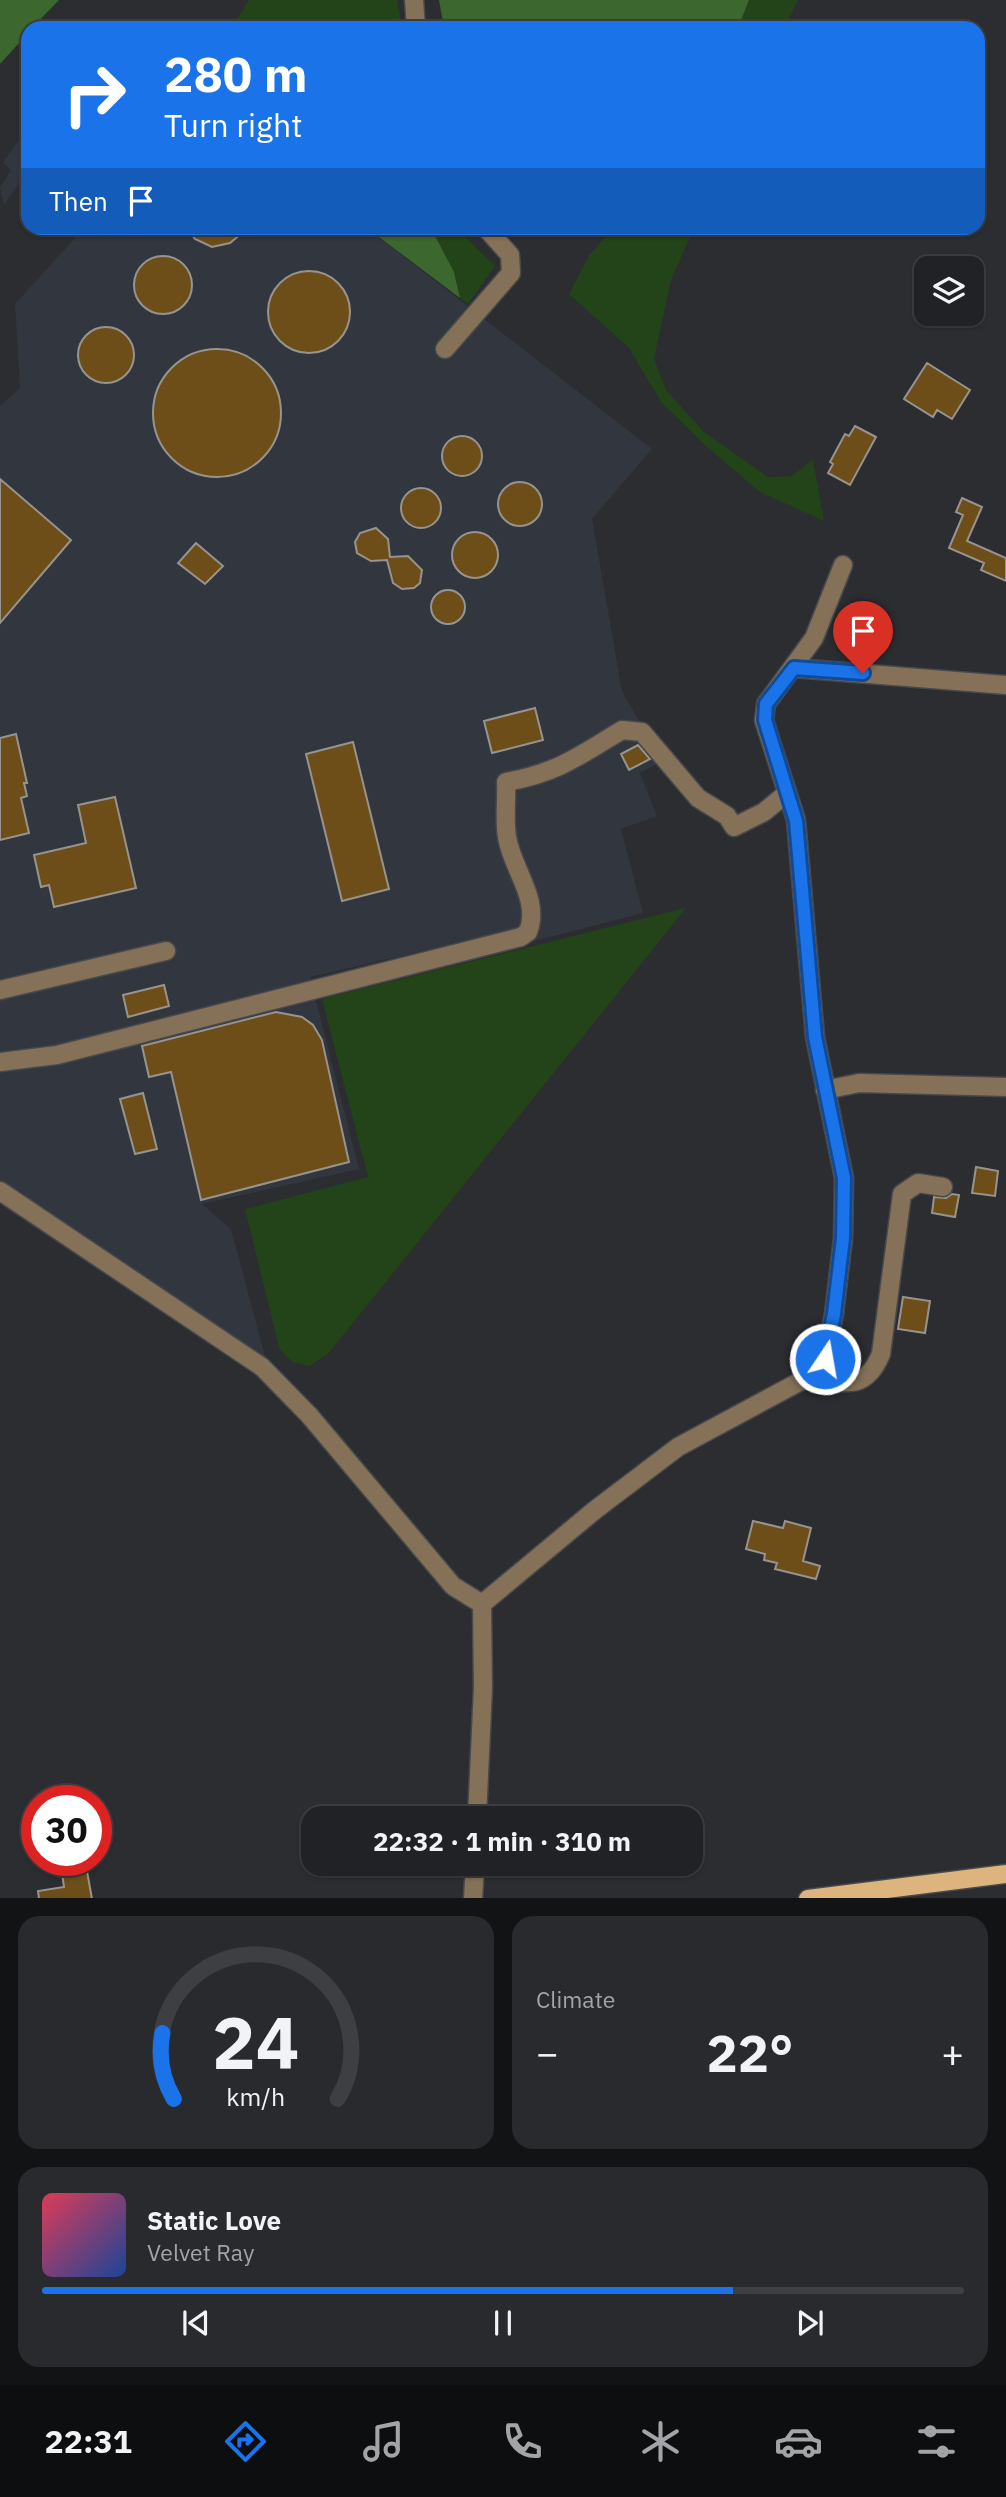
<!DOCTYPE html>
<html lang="en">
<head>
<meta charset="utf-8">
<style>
  :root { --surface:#202225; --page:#282a2d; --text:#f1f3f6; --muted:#a2a4a7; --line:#3d3f42; --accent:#1a73e8 }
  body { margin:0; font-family:"IBM Plex Sans",sans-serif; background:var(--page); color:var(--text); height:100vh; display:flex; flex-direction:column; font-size:26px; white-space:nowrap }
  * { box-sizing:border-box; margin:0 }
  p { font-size:23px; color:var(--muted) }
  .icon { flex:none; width:38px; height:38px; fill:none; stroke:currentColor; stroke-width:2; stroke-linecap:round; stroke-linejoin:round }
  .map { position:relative; height:1898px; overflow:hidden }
  .sheet { display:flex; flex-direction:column; gap:18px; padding:18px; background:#121314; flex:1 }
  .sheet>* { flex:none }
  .hud { position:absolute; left:21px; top:21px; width:964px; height:214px; border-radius:21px; box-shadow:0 2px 5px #0004,0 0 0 2px var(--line); background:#1a73e8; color:#fff; overflow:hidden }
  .tools { position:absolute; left:914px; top:256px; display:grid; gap:14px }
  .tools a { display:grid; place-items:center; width:70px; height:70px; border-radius:14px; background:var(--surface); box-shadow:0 2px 5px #0004,0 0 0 2px var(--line); font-size:35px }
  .speed { position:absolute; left:21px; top:1785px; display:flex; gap:14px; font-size:35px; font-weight:700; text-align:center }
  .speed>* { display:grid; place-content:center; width:91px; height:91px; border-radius:50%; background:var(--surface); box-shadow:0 2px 5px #0004,0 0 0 2px var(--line); line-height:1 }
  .speed .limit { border:10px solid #d22; background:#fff; color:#111 }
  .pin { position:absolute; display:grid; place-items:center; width:60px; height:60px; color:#fff; margin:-72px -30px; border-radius:50% 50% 50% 0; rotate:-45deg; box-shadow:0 0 7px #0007 }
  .pin .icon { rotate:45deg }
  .me { position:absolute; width:77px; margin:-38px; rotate:12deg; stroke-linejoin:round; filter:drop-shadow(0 0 5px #0008) }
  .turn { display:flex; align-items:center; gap:24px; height:147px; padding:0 28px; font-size:32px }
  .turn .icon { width:91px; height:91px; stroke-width:2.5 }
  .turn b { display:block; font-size:49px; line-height:60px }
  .then { display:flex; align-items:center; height:66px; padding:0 28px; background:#0003; gap:14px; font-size:26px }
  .big { font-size:52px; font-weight:700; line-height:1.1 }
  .sheet .tile { flex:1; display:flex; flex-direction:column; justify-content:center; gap:10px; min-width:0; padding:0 24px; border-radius:21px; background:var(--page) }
  .sheet .dial { align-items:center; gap:0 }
  .dial svg { height:182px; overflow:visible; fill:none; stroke:var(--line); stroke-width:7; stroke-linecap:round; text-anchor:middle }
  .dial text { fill:var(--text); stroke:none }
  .song { display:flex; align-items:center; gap:21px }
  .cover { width:84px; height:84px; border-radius:10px; background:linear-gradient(135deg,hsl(350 70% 55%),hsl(220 70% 35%)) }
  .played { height:7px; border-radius:4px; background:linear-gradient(90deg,var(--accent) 75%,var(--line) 75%) }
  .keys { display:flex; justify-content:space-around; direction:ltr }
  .heat { display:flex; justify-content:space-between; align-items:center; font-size:38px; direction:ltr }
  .sheet .tiles { flex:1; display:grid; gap:18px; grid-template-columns:1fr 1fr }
  .tile:last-child { grid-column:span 2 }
  .trip { position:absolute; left:301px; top:1806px; width:402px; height:70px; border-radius:21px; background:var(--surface); box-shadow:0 2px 5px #0004,0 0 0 2px var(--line); font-weight:700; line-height:70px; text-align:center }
  .tab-bar { display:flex; height:112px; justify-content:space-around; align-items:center; background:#0d0e0f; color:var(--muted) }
  .tab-bar .icon { width:49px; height:49px }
  .tab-bar .selected { color:var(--accent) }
  .tab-bar b { font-size:32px; color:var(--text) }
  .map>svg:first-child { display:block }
</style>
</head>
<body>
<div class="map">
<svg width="1006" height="1899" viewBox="0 0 1006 1899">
  <rect width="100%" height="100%" fill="#2b2d31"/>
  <path fill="#31363f" d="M28,137V186L20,181L4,205L0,187L11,170L3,163L20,138Z
    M84,228H367L652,449L592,519L622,691L640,722L668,758L640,773L657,816L621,829L643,913L523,944L519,929L310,977L359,1169L202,1204L231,1229L266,1360L0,1182V406L20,388L15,304Z"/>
  <path fill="#234318" d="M249,0H397L402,28H231Z
    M749,0H798L785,28H738Z
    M431,228H456L495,266L468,304L460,298L454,272Z
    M614,228H694L671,280L654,359L666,390L704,432L768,477L792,476L813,460L824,521L760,492L708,448L661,402L629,348L569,294L590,254Z
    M686,908L328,1354L309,1366L292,1362L279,1348L245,1209L368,1177L322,999Z"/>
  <path fill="#3c672e" d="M0,0H59L32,28H28V33L0,64Z
    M439,0H749L738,28H444Z
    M367,228H431L454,272L460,298Z"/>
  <path fill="#6d4e19" stroke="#979490" stroke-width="2" d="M187,228H248L230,243L212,247L195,239Z
    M134 285a29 29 0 1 1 58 0a29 29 0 1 1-58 0Z
    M268 312a41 41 0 1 1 82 0a41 41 0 1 1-82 0Z
    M78 355a28 28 0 1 1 56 0a28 28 0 1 1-56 0Z
    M153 413a64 64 0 1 1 128 0a64 64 0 1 1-128 0Z
    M927,363L970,390L952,419L937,410L933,417L904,399Z
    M855,426L876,437L850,485L828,473L833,464L830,462L845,434L849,436Z
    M442 456a20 20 0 1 1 40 0a20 20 0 1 1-40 0Z
    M0,479L71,540L0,623Z
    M498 504a22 22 0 1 1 44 0a22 22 0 1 1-44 0Z
    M401 508a20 20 0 1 1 40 0a20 20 0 1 1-40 0Z
    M962,498L982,507L967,541L1006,558V581L981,570L984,563L949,548L963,515L956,512Z
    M376,528L388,539L390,557L408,556L422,570L420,583L414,588L402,589L393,583L387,560L371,561L357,553L355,542L360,533Z
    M452 555a23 23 0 1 1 46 0a23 23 0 1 1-46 0Z
    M196,543L223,566L205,584L178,563Z
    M431 607a17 17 0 1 1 34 0a17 17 0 1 1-34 0Z
    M535,708L543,740L492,753L484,721Z
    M16,734L27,783H24L27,796L21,798L29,833L0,840V738Z
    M353,742L389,889L342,901L306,754Z
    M638,745L650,759L629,770L621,754Z
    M115,797L136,888L54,907L49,885L41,887L34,855L86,843L78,805Z
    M164,985L169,1006L128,1017L123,995Z
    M276,1012L302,1017L313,1025L322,1040L349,1162L201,1200L171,1072L149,1077L142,1046Z
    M143,1093L157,1149L135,1154L120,1099Z
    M976,1167L998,1171L995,1196L972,1193Z
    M952,1194L959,1195L955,1217L932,1213L934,1197L946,1198Z
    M903,1297L930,1301L925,1333L898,1329Z
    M753,1521L783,1528L785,1521L811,1528L803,1561L820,1566L816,1579L775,1569L777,1563L764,1560L765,1554L746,1549Z
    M60,1860H85L92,1899H39L38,1891L64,1887Z"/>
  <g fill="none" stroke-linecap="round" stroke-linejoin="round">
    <g stroke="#47494c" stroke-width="21">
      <path id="minor" d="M414,0L416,28
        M445,349L511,273L510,255L486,228
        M794,668L1006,685
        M0,990L166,951
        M0,1062L57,1055L521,937L528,932C541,900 512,869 507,837C504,819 507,800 506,782C557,773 579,756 622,730L642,732L698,798L727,816L734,827L764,812L787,793
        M825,1090L859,1083L1006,1087
        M0,1191L262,1367L309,1415L453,1586L482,1604L483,1688L477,1818
        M810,1376C845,1383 865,1392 881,1354L902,1194L918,1183L943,1187
        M482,1604L595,1510L678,1447L810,1376L825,1359L834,1314L843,1238L844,1178L815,1037L796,820L764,720L766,704L814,638L843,565
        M473,1899L475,1864"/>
    </g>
    <g stroke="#47494c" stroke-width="21">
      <path id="major" d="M808,1899L1006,1874"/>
    </g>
    <use href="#minor" stroke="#857157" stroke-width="18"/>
    <use href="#major" stroke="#ddb37e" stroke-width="18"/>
  </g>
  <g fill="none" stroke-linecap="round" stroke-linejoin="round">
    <g stroke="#114b97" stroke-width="18">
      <path id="route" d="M825,1359L834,1314L843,1238L844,1178L815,1037L796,821L765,720L766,704L794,668L863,673"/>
    </g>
    <use href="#route" stroke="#1a73e8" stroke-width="12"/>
  </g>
</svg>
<div class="tools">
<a><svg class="icon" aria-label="layers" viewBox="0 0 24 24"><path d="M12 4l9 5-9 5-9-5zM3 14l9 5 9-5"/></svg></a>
</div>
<div class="speed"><div class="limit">30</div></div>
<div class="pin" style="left:863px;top:673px;background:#d93025"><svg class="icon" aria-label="arrive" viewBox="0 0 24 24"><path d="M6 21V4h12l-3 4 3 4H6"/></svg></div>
<svg class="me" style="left:825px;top:1359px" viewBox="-20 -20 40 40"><circle r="17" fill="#1a73e8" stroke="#fff" stroke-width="3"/><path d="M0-11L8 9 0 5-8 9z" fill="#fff"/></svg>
<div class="trip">22:32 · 1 min · 310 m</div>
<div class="hud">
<div class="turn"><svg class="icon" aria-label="right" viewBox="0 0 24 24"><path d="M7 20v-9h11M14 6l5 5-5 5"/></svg><div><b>280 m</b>Turn right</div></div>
<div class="then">Then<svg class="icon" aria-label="arrive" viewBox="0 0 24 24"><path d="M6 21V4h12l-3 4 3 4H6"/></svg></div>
</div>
</div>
<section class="sheet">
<div class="tiles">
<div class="tile dial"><svg viewBox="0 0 100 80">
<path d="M14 69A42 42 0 1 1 86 69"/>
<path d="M14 69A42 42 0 0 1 9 40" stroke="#1a73e8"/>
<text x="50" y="56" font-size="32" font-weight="700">24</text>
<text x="50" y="72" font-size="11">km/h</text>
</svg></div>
<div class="tile"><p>Climate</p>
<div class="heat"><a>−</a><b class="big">22°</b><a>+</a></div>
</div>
<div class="tile">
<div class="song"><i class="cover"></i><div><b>Static Love</b><p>Velvet Ray</p></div></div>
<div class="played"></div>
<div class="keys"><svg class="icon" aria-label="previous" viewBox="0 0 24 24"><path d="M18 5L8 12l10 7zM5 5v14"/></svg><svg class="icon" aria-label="pause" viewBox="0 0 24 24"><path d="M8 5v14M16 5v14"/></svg><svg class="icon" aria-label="next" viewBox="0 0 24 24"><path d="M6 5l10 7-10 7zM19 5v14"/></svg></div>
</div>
</div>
</section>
<nav class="tab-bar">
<b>22:31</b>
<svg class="icon selected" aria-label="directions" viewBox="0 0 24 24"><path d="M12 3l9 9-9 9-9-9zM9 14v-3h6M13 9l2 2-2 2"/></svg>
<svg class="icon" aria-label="music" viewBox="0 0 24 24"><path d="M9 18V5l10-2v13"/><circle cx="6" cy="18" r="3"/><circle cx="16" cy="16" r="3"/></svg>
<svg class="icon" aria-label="phone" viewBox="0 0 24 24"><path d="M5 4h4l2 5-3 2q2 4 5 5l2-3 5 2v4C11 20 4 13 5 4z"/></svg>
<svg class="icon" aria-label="climate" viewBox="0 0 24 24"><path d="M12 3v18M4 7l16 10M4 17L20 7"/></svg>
<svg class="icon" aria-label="car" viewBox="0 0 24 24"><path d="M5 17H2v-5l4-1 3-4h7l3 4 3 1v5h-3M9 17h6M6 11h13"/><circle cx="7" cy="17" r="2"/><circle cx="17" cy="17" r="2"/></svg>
<svg class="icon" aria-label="filters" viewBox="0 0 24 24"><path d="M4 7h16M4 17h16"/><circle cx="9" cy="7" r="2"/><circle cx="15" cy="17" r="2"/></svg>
</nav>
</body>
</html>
